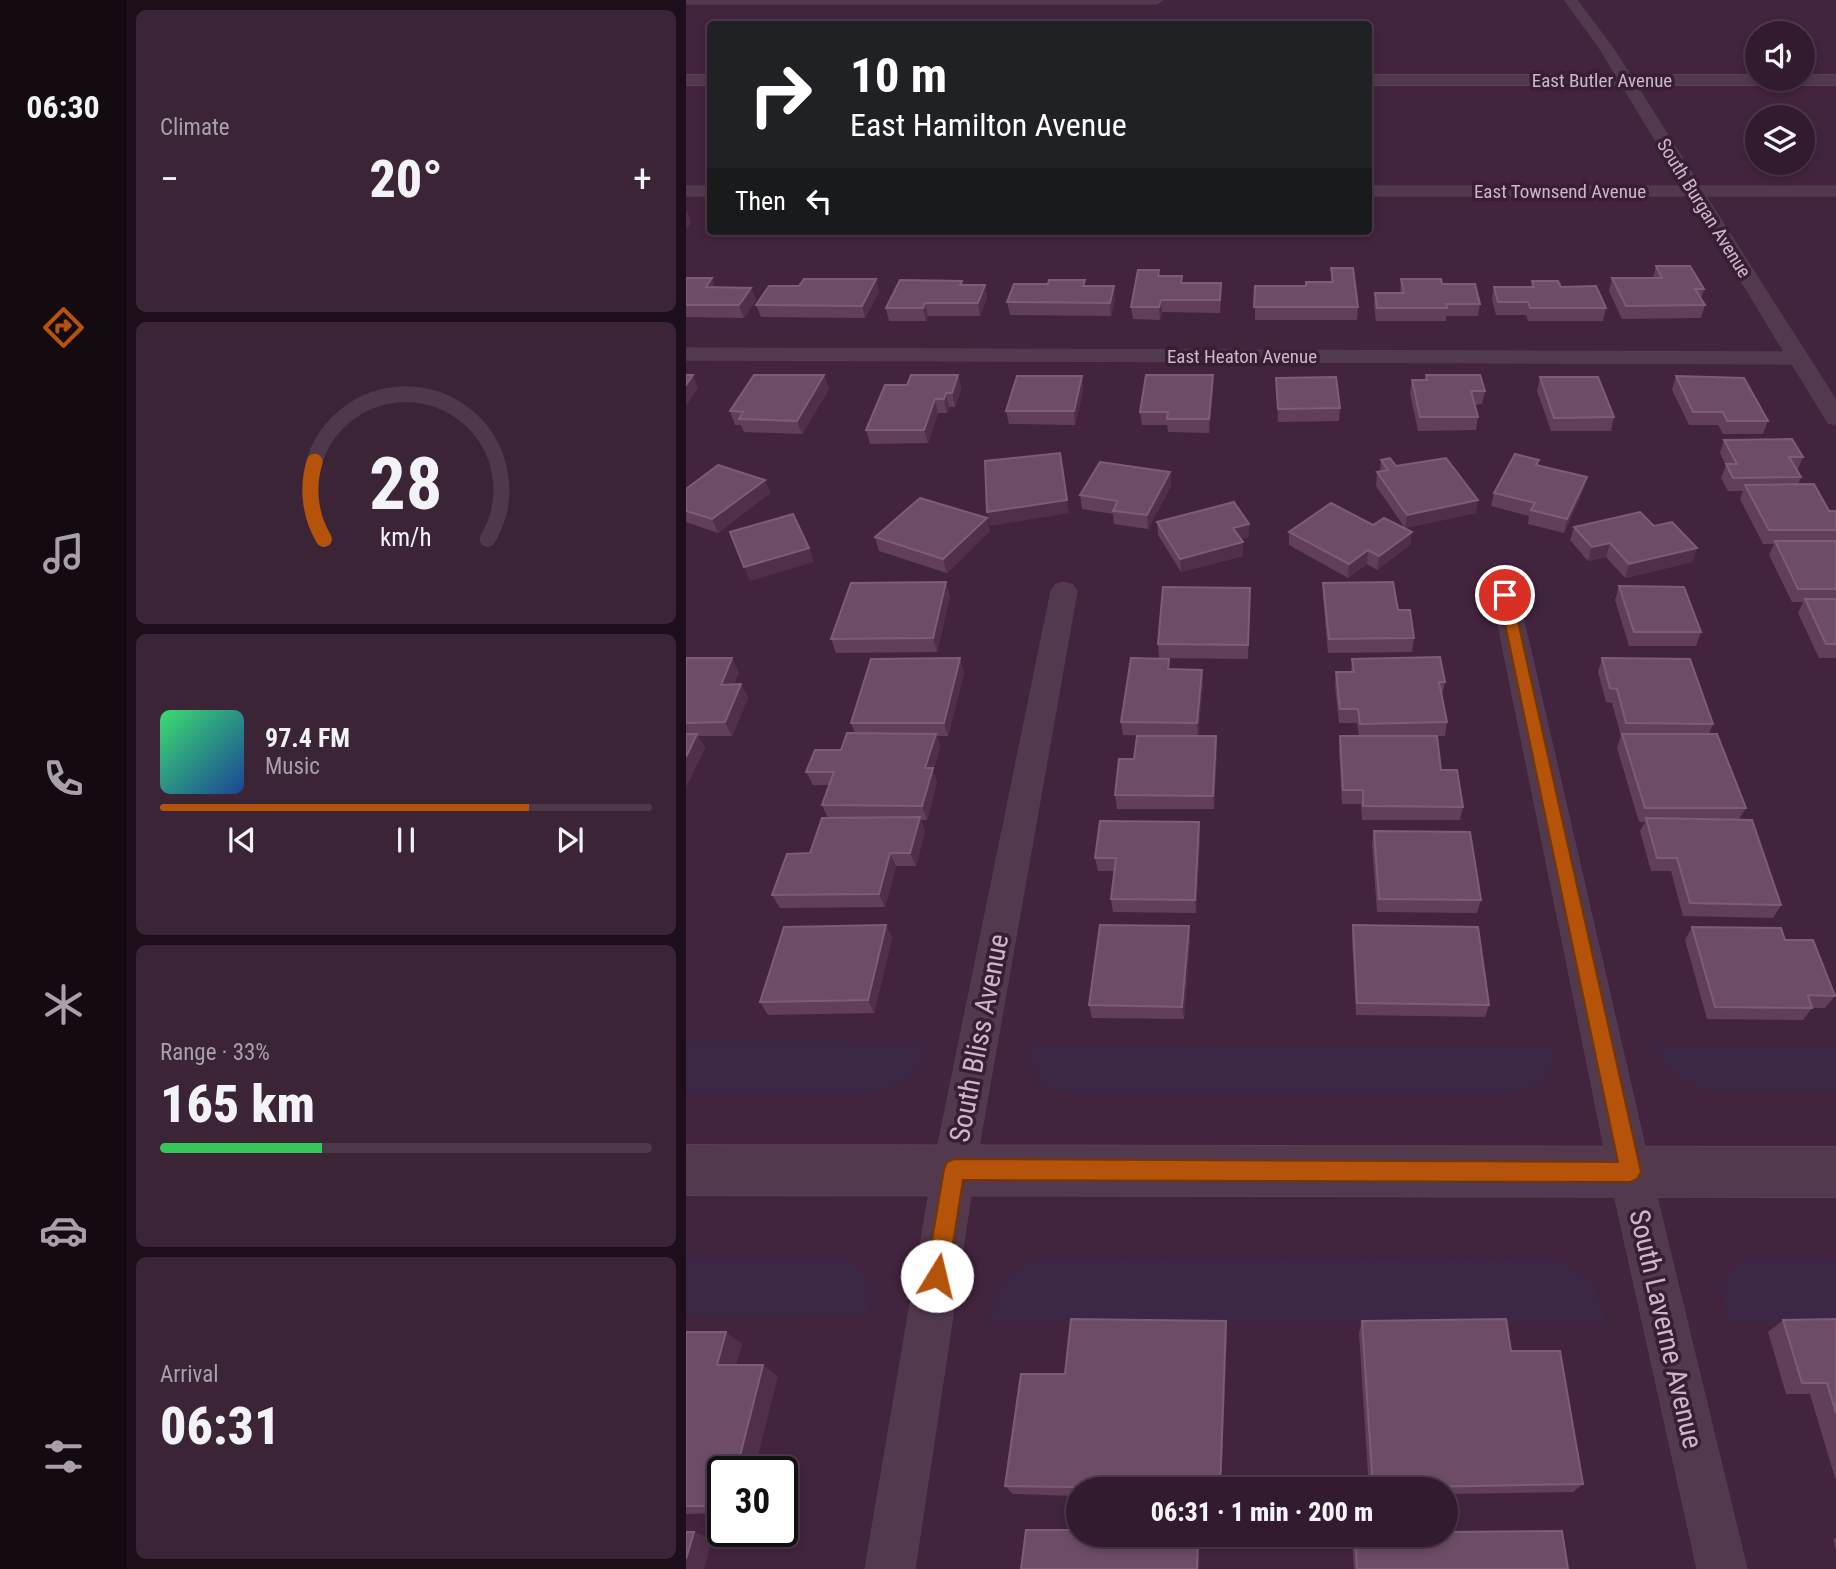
<!DOCTYPE html>
<html lang="en">
<head>
<meta charset="utf-8">
<style>
  :root { --surface:#321b2e; --page:#3a2436; --text:#f1f3f6; --muted:#a8a1aa; --line:#4d394a; --accent:#b45309 }
  body { margin:0; font-family:"Roboto Condensed",sans-serif; background:var(--page); color:var(--text); height:100vh; display:flex; flex-direction:column; font-size:26px; white-space:nowrap }
  * { box-sizing:border-box; margin:0 }
  p { font-size:23px; color:var(--muted) }
  .icon { flex:none; width:38px; height:38px; fill:none; stroke:currentColor; stroke-width:2; stroke-linecap:round; stroke-linejoin:round }
  .map { position:relative; flex:1; overflow:hidden }
  .drawer { display:flex; flex-direction:column; gap:10px; padding:10px; background:#1c0f19; width:560px }
  .drawer>* { flex:none }
  .hud { position:absolute; left:21px; top:21px; width:665px; height:214px; border-radius:7px; box-shadow:0 4px 10px #0003,0 0 0 2px var(--line); background:#202124; color:#fff; overflow:hidden }
  .controls { position:absolute; left:1059px; top:21px; display:grid; gap:14px }
  .controls a { display:grid; place-items:center; width:70px; height:70px; border-radius:50%; background:var(--surface); box-shadow:0 4px 10px #0003,0 0 0 2px var(--line); font-size:35px }
  .speed { position:absolute; left:21px; top:1456px; display:flex; gap:14px; font-size:35px; font-weight:700; text-align:center }
  .speed>* { display:grid; place-content:center; width:91px; height:91px; border-radius:50%; background:var(--surface); box-shadow:0 4px 10px #0003,0 0 0 2px var(--line); line-height:1 }
  .speed .limit { border:4px solid #111; border-radius:10px; background:#fff; color:#111 }
  .pin { position:absolute; display:grid; place-items:center; width:60px; height:60px; color:#fff; margin:-30px; border:4px solid #fff; border-radius:50%; box-shadow:0 2px 7px #0007 }
  .me { position:absolute; width:77px; margin:-38px; rotate:9deg; stroke-linejoin:round; filter:drop-shadow(0 0 5px #0008) }
  .turn { display:flex; align-items:center; gap:24px; height:147px; padding:0 28px; font-size:32px }
  .turn .icon { width:91px; height:91px; stroke-width:2.5 }
  .turn b { display:block; font-size:49px; line-height:60px }
  .then { display:flex; align-items:center; height:66px; padding:0 28px; background:#0003; gap:14px; font-size:26px }
  .big { font-size:52px; font-weight:800; line-height:1.1 }
  .drawer .widget { flex:1; display:flex; flex-direction:column; justify-content:center; gap:10px; min-width:0; padding:0 24px; border-radius:10px; background:var(--page) }
  .drawer .dial { align-items:center; gap:0 }
  .dial svg { height:182px; overflow:visible; fill:none; stroke:var(--line); stroke-width:7; stroke-linecap:round; text-anchor:middle }
  .dial text { fill:var(--text); stroke:none }
  .song { display:flex; align-items:center; gap:21px }
  .cover { width:84px; height:84px; border-radius:10px; background:linear-gradient(135deg,hsl(140 70% 55%),hsl(220 70% 35%)) }
  .played { height:7px; border-radius:4px; background:linear-gradient(90deg,var(--accent) 75%,var(--line) 75%) }
  .keys { display:flex; justify-content:space-around; direction:ltr }
  .heat { display:flex; justify-content:space-between; align-items:center; font-size:38px; direction:ltr }
  .charge { height:10px; border-radius:5px; background:linear-gradient(90deg,#34c759 33%,var(--line) 0) }
  .trip { position:absolute; left:380px; top:1477px; width:392px; height:70px; border-radius:35px; background:var(--surface); box-shadow:0 4px 10px #0003,0 0 0 2px var(--line); font-weight:800; line-height:70px; text-align:center }
  main { display:flex; flex:1; min-height:0 }
  .tabs { display:flex; flex-direction:column; width:126px; justify-content:space-around; align-items:center; background:#140b12; color:var(--muted) }
  .tabs .icon { width:49px; height:49px }
  .tabs .selected { color:var(--accent) }
  .tabs b { font-size:32px; color:var(--text) }
  .map>svg:first-child { display:block }
</style>
</head>
<body>
<main>
<nav class="tabs">
<b>06:30</b>
<svg class="icon selected" aria-label="directions" viewBox="0 0 24 24"><path d="M12 3l9 9-9 9-9-9zM9 14v-3h6M13 9l2 2-2 2"/></svg>
<svg class="icon" aria-label="music" viewBox="0 0 24 24"><path d="M9 18V5l10-2v13"/><circle cx="6" cy="18" r="3"/><circle cx="16" cy="16" r="3"/></svg>
<svg class="icon" aria-label="phone" viewBox="0 0 24 24"><path d="M5 4h4l2 5-3 2q2 4 5 5l2-3 5 2v4C11 20 4 13 5 4z"/></svg>
<svg class="icon" aria-label="climate" viewBox="0 0 24 24"><path d="M12 3v18M4 7l16 10M4 17L20 7"/></svg>
<svg class="icon" aria-label="car" viewBox="0 0 24 24"><path d="M5 17H2v-5l4-1 3-4h7l3 4 3 1v5h-3M9 17h6M6 11h13"/><circle cx="7" cy="17" r="2"/><circle cx="17" cy="17" r="2"/></svg>
<svg class="icon" aria-label="filters" viewBox="0 0 24 24"><path d="M4 7h16M4 17h16"/><circle cx="9" cy="7" r="2"/><circle cx="15" cy="17" r="2"/></svg>
</nav>
<section class="drawer">
<div class="widget"><p>Climate</p>
<div class="heat"><a>−</a><b class="big">20°</b><a>+</a></div>
</div>
<div class="widget dial"><svg viewBox="0 0 100 80">
<path d="M14 69A42 42 0 1 1 86 69"/>
<path d="M14 69A42 42 0 0 1 10 35" stroke="#b45309"/>
<text x="50" y="56" font-size="32" font-weight="700">28</text>
<text x="50" y="72" font-size="11">km/h</text>
</svg></div>
<div class="widget">
<div class="song"><i class="cover"></i><div><b>97.4 FM</b><p>Music</p></div></div>
<div class="played"></div>
<div class="keys"><svg class="icon" aria-label="previous" viewBox="0 0 24 24"><path d="M18 5L8 12l10 7zM5 5v14"/></svg><svg class="icon" aria-label="pause" viewBox="0 0 24 24"><path d="M8 5v14M16 5v14"/></svg><svg class="icon" aria-label="next" viewBox="0 0 24 24"><path d="M6 5l10 7-10 7zM19 5v14"/></svg></div>
</div>
<div class="widget"><p>Range · 33%</p><b class="big">165 km</b><div class="charge"></div></div>
<div class="widget"><p>Arrival</p><b class="big">06:31</b></div>
</section>
<div class="map">
<svg width="1150" height="1569" viewBox="0 0 1150 1569">
  <rect width="100%" height="100%" fill="#43243e"/>
  <path fill="#3c2744" d="M0,1041L242,1042C231,1077 224,1083 190,1093H0Z
    M343,1043L865,1045L867,1063L855,1085L832,1093H378C348,1084 345,1074 343,1043Z
    M967,1045L1150,1046V1092H1021L997,1081L978,1064Z
    M0,1257H158L185,1278L184,1316L0,1317Z
    M346,1258L873,1259L907,1280L922,1325H301L316,1283Z
    M1056,1258L1150,1259V1324H1041L1035,1283Z"/>
  <g fill="none" stroke-linecap="round" stroke-linejoin="round">
    <g stroke="#594054" stroke-width="1">
      <path id="minor" d="M0,0H477L471,4H0Z
        M879,0H891L927,48L1014,186H1150V196H1020L1150,400V425L1142,423L1106,364L0,360V348L1098,352L1004,196H682V186H997L914,49Z
        M0,186H24V196H0Z
        M378,582L387,585L391,591L289,1169L229,1569H179L247,1169L365,591L369,585Z
        M819,586L828,589L832,595L965,1172L1061,1569H1011L923,1172L806,595L810,589Z"/>
    </g>
    <g stroke="#594054" stroke-width="2">
      <path id="tertiary" d="M0,75H24V85H0Z
        M682,75H1071V79H1116V75H1150V85H682Z
        M0,1145L1150,1147V1197L0,1195Z"/>
    </g>
    <use href="#minor" fill="#53394e" fill-rule="evenodd"/>
    <use href="#tertiary" fill="#53394e" fill-rule="evenodd"/>
  </g>
  <path fill="#613f5b" d="M970,266L1018,289L1015,299L1019,305L1015,318L936,319L923,291L926,278H967Z
    M645,268L672,307L671,320H569V286H620L645,282Z
    M474,276L535,296L534,313L476,312L474,320L447,319L445,307Z
    M0,278L30,287L65,288L70,300L58,318L0,317Z
    M190,279L193,292L179,318L75,317L70,305L113,286Z
    M715,279L756,284L794,304L792,316H760V321H690L688,306L689,293H714Z
    M276,281L277,285H299L301,298L294,316H242L240,321H203L200,308Z
    M846,281L875,287L920,308L917,321H842L840,315H810L806,299L808,287H845Z
    M400,286L429,299L425,316L324,315L321,302Z
    M138,375L143,389L116,434L58,432L55,425H49L44,411Z
    M272,375L275,388L269,407H263L261,413H252L242,443L184,444L180,430L221,385Z
    M527,375V388L523,433L482,432L481,425H456L454,412Z
    M740,375L799,391L796,404L789,405L792,417L790,430L732,431L724,393L726,380H739Z
    M396,376L397,390L389,425L323,424L320,411Z
    M990,376L1082,421L1077,434H1037L1032,425H1003L986,390Z
    M854,377L928,417L925,431H865L851,391Z
    M590,378L654,408L653,421L592,422Z
    M1038,440L1117,457L1111,471L1115,477L1112,485L1143,511L1150,513V658H1133L1112,613L1117,602H1106L1083,555L1088,544H1077L1054,499L1057,491H1042L1035,478L1040,465L1034,453Z
    M695,460L710,466L790,513L719,528L726,532L724,545L691,570L681,564L662,578L603,545V532L687,525L719,528L690,486L691,472H694Z
    M852,465L901,477L897,491L878,533L842,524L843,516L805,506L808,493Z
    M484,472L485,486L462,529L428,524L427,514L396,509L394,495Z
    M79,480L84,493L32,533L0,522V489Z
    M301,518L304,531L261,573L193,551L189,537Z
    M471,522L563,524V537L555,539L557,556L495,572L472,535Z
    M968,526L1011,548L1006,562L939,578L920,557L902,561L884,540L888,527Z
    M637,583L728,638L726,652L642,653L637,597Z
    M933,586L1015,632L1010,646H943L929,600Z
    M564,588L562,659L473,658L472,644Z
    M264,596L251,652L150,653L145,639Z
    M0,658L53,672L48,684H55L62,698L46,736H12L19,748L0,787Z
    M916,658L1027,724L1023,734L1060,808L1053,819L1095,905L1087,918L997,916L985,871H965L954,831L959,822H953L931,748L935,736L926,703L920,702L912,672Z
    M666,659L759,682L756,696L761,722L759,736H751L755,770L777,807L774,820H676L675,804H656L653,749L654,736H673L671,723H653L649,686L650,672H665Z
    M484,669L517,684L512,736H530L531,750L528,809H431L429,795L448,759L479,736L437,735L435,722Z
    M278,672L262,736H251L254,747L247,771L251,782L241,820H235L239,831L230,866H210L199,907L94,908L86,895L124,853L142,818L136,805L143,785H127L120,772L155,750L169,733L165,723Z
    M688,831L795,900L791,913L691,912L686,844Z
    M514,836L510,913L427,912L425,899L428,871H412L409,858Z
    M200,925L206,938L188,1013L82,1015L74,1002Z
    M667,925L803,1005L799,1017L670,1015L666,938Z
    M1006,927L1099,940L1149,996L1139,1008H1126L1117,1020L1021,1019L999,940Z
    M504,939L498,1019L406,1018L403,1005Z
    M1150,1319V1478H1149L1124,1394H1100L1082,1332L1097,1320Z
    M540,1321L541,1333L535,1489H392V1496L327,1494L319,1486Z
    M676,1321L825,1351L897,1484L887,1492L760,1494V1489H683L673,1333Z
    M0,1332L56,1344L50,1365L92,1376L37,1472V1513L0,1514Z
    M668,1535H669L882,1569H668L666,1540Z
    M1150,1538V1550L1147,1539Z"/>
  <path fill="#502f4b" d="M1,211L5,223L0,229V212Z
    M26,278L31,291L20,287Z
    M190,279L193,292L179,318L176,306Z
    M299,285L301,298L294,316L292,303Z
    M428,286L429,299L425,316L424,303Z
    M65,288L70,300L58,318L53,305Z
    M475,300L476,312L474,320L473,307Z
    M239,303L242,316L240,321L237,308Z
    M7,375L12,388L0,406V385Z
    M138,375L143,389L116,434L111,421Z
    M272,375L275,388L269,407L266,393Z
    M527,375V388L523,433V419Z
    M396,376L397,390L389,425L388,411Z
    M260,393L263,407L261,413L258,399Z
    M249,399L252,413L242,443L238,430Z
    M374,453L383,513L304,526L301,512Z
    M484,472L485,486L462,529L461,515Z
    M901,477L897,491L878,533L881,519Z
    M79,480L84,493L32,533L26,519Z
    M792,500L790,513L719,528L721,515Z
    M301,518L304,531L261,573L257,559Z
    M563,524V537L548,541L547,528Z
    M726,532L724,545L691,570L693,556Z
    M557,542V556L495,572L494,559Z
    M924,543L920,557L902,561L906,547Z
    M123,548L128,562L64,581L58,567Z
    M1011,548L1006,562L939,578L943,564Z
    M682,550L681,564L662,578L663,564Z
    M260,582L264,596L251,652L247,638Z
    M46,658L53,672L42,699L35,685Z
    M274,658L278,672L262,736L258,723Z
    M516,670L517,684L512,737L511,723Z
    M55,684L62,698L46,736L39,722Z
    M11,734L19,748L0,787V757Z
    M250,734L254,747L247,771L251,782L241,820L236,806L239,768Z
    M530,736L531,750L528,809L527,796Z
    M234,817L239,831L230,866L224,853Z
    M513,822L514,836L510,913L509,900Z
    M204,853L210,866L199,907L193,894Z
    M200,925L206,938L188,1013L182,1000Z
    M503,926L504,939L498,1019L496,1007Z
    M540,1321L541,1333L535,1489H534Z
    M40,1332L56,1344L47,1376L31,1365Z
    M77,1365L92,1376L68,1472H50Z
    M8,1532L26,1539L18,1569H0V1559Z
    M512,1535L514,1539L513,1569H511Z"/>
  <path fill="#6d4c67" stroke="#7c5c76" stroke-width="2" d="M970,266H1004L1018,289H1009L1019,305L940,306L926,278H976Z
    M645,268H667L672,307H568L569,286H620V282H647Z
    M452,270H473L472,276H496L495,283H535L534,300H475L473,307H445Z
    M0,278H26L20,287L65,288L53,305H0Z
    M118,279H190L176,306L70,305L83,286H113Z
    M715,279H755L756,284H789L794,304H760L761,308H691L689,293H718Z
    M214,280L276,281L274,285H299L292,303H239L237,308H200Z
    M363,280H399L397,286H428L424,303L321,302L328,284H362Z
    M846,281H872L875,287L910,286L920,308H844L842,302H812L808,287H848Z
    M0,375H7L0,385Z
    M68,375H138L111,421L53,419L57,412L44,411Z
    M225,375H272L266,393H260L258,399H249L238,430H180L199,385H221Z
    M460,375H527L523,419H481L482,412H454Z
    M740,375H794L799,391H785L792,417H734L726,380H741Z
    M331,376H396L388,411H320Z
    M990,376L1058,378L1082,421H1041L1037,412H1007Z
    M650,377L654,408L592,409L590,378Z
    M854,377H912L928,417L868,418Z
    M1106,439L1117,457H1103L1115,477L1047,478L1040,464H1051L1038,440Z
    M374,453L381,500L301,512L299,461Z
    M829,454L853,460L850,465L901,477L881,519L845,510L849,503L808,493Z
    M704,458L710,466L760,458L792,500L721,515L691,472L702,470L695,460Z
    M414,462L484,472L461,515L427,511L432,501L394,495Z
    M32,465L79,480L26,519L0,511V489Z
    M1128,484L1143,511H1149L1150,513V530H1083L1059,485Z
    M234,498L301,518L257,559L189,537Z
    M548,502L563,524L547,528L557,542L494,559L471,522Z
    M645,503L687,525L698,518L726,532L693,556L682,550L663,564L603,532Z
    M954,512L968,526L986,522L1011,548L943,564L924,543L906,547L888,527Z
    M107,514L123,548L58,567L44,532Z
    M1089,541H1150V589H1112Z
    M260,582L247,638L145,639L165,583Z
    M707,582L712,610H724L728,638L643,639L637,583Z
    M933,586L998,587L1015,632H948Z
    M477,587L564,588L562,645L472,644Z
    M1119,599H1150V644H1140Z
    M754,657L759,682H753L761,722L674,724L672,709H654L650,672H668L666,659Z
    M0,658H46L35,685L55,684L39,722L0,723Z
    M274,658L258,723H165L185,659Z
    M445,658L483,659L482,669L516,670L511,723L435,722Z
    M916,658L1004,659L1027,724L940,723L931,689L924,688Z
    M161,733L250,734L239,768H247L236,806L136,805L148,772H120L129,750H155Z
    M0,734H11L0,757Z
    M936,734H1031L1060,808H959Z
    M451,736H530L527,796L429,795L433,759H448Z
    M654,736H751L755,770H771L777,807L677,806V790H657Z
    M234,817L224,853H204L193,894L86,895L101,854L124,853L136,818Z
    M960,818L1066,820L1095,905L1004,903L991,858H971Z
    M414,821L513,822L509,900L425,899L430,858H409Z
    M688,831L784,832L795,900L693,899Z
    M200,925L182,1000L74,1002L98,927Z
    M414,925L503,926L496,1007L403,1005Z
    M667,925L792,927L803,1005L671,1003Z
    M1006,927L1095,928L1099,940H1127L1149,996L1122,995L1126,1008L1029,1007Z
    M385,1319L540,1321L534,1489L319,1486L335,1374H379Z
    M820,1319L825,1351H874L897,1484L687,1488L676,1321Z
    M1150,1319V1413L1141,1383H1116L1097,1320Z
    M0,1332H40L31,1365H77L50,1472H37V1506H0Z
    M340,1530H392V1535H512L511,1569H335Z
    M876,1531L882,1569H671L669,1535H760V1532Z
    M0,1532H8L0,1559Z"/>
  <path fill="#b45309" stroke="#753606" stroke-width="2" d="M819,591L826,595L955,1172L951,1179L944,1182L277,1180L262,1276L259,1284L251,1287L243,1284L240,1276L258,1169L261,1162L268,1159L932,1162L813,595Z"/>
  <g text-anchor="middle" dominant-baseline="central" stroke-width="7" stroke-linejoin="round" paint-order="stroke">
    <g font-size="19" fill="#cdb6c8" stroke="#381e33">
      <text x="916" y="80">East Butler Avenue</text>
      <text x="874" y="191">East Townsend Avenue</text>
      <text transform="translate(1018 208) rotate(58)">South Burgan Avenue</text>
      <text x="556" y="356">East Heaton Avenue</text>
    </g>
    <g font-size="28" fill="#cdb6c8" stroke="#381e33">
      <text transform="translate(293 1038) rotate(-79)">South Bliss Avenue</text>
      <text transform="translate(980 1329) rotate(77)">South Laverne Avenue</text>
    </g>
  </g>
</svg>
<div class="controls">
<a><svg class="icon" aria-label="sound" viewBox="0 0 24 24"><path d="M4 9h4l5-4v14l-5-4H4zM17 9q2 3 0 6"/></svg></a>
<a><svg class="icon" aria-label="layers" viewBox="0 0 24 24"><path d="M12 4l9 5-9 5-9-5zM3 14l9 5 9-5"/></svg></a>
</div>
<div class="speed"><div class="limit">30</div></div>
<div class="pin" style="left:819px;top:595px;background:#d93025"><svg class="icon" aria-label="arrive" viewBox="0 0 24 24"><path d="M6 21V4h12l-3 4 3 4H6"/></svg></div>
<svg class="me" style="left:251px;top:1276px" viewBox="-20 -20 40 40"><circle r="19" fill="#fff"/><path d="M0-13L10 11 0 6-10 11z" fill="#b45309"/></svg>
<div class="trip">06:31 · 1 min · 200 m</div>
<div class="hud">
<div class="turn"><svg class="icon" aria-label="right" viewBox="0 0 24 24"><path d="M7 20v-9h11M14 6l5 5-5 5"/></svg><div><b>10 m</b>East Hamilton Avenue</div></div>
<div class="then">Then<svg class="icon" aria-label="left" viewBox="0 0 24 24"><path d="M17 20v-9H6M10 6l-5 5 5 5"/></svg></div>
</div>
</div>
</main>
</body>
</html>
